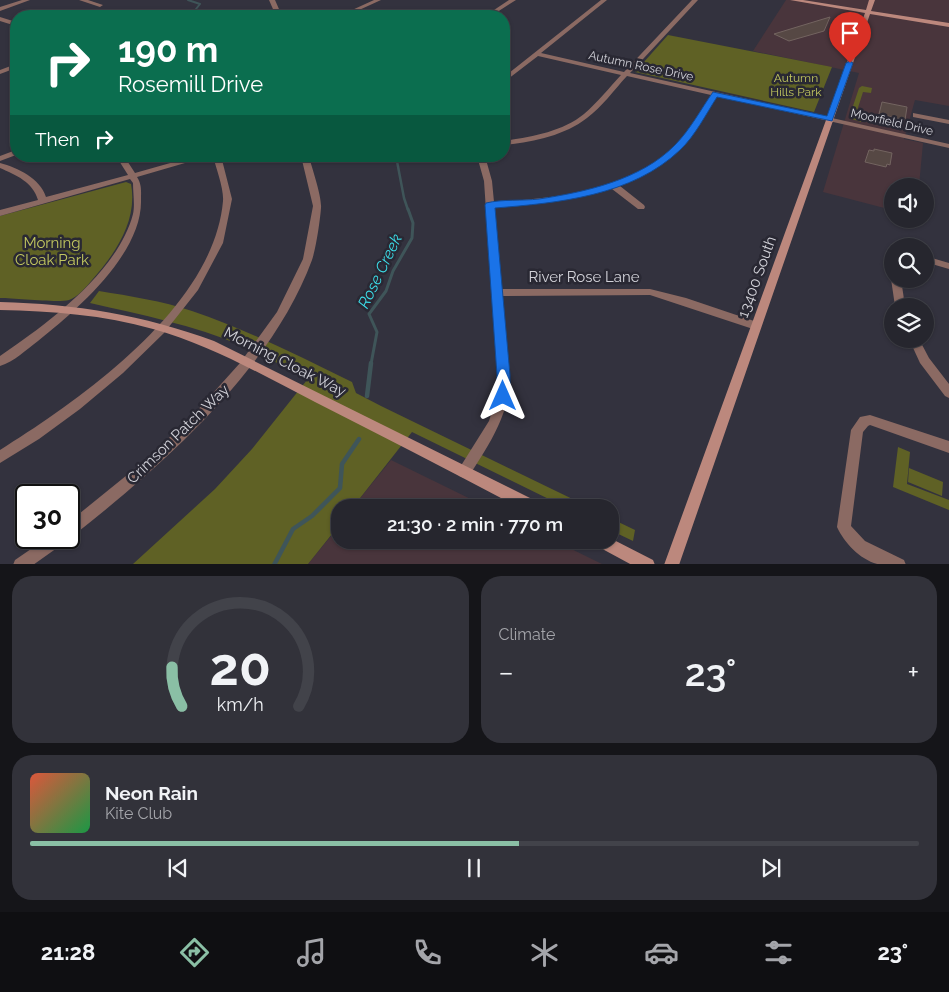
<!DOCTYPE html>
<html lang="en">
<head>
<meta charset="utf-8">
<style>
  :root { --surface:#26262e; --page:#32323a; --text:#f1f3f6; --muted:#a4a5aa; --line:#42434a; --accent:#8abfa5 }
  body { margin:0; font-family:Raleway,sans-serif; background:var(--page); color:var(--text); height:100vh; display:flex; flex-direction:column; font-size:19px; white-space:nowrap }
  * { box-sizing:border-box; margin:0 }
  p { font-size:16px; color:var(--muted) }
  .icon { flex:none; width:28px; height:28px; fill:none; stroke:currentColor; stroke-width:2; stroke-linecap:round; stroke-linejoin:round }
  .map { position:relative; height:564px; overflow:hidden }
  .sheet { display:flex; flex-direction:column; gap:12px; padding:12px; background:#151519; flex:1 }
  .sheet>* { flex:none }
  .banner { position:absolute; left:10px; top:10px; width:500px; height:152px; border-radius:20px; box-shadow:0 1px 4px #0004,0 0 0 1px var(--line); background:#0b6e4f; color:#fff; overflow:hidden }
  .tools { position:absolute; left:884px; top:178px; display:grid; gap:10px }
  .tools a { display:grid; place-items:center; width:50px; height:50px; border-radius:50%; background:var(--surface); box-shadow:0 1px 4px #0004,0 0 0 1px var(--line); font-size:25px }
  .speed { position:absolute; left:15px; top:484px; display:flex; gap:10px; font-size:25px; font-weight:700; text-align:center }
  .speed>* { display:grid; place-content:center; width:65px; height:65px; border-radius:50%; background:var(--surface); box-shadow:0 1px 4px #0004,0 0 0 1px var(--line); line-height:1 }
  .speed .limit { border:2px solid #111; border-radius:8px; background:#fff; color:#111 }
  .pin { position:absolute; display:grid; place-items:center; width:42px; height:42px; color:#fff; margin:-51px -21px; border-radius:50% 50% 50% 0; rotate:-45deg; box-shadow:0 0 5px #0007 }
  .pin .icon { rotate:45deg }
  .me { position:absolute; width:55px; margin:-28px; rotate:0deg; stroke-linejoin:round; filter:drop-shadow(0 0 4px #0008) }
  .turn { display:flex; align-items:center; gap:18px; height:105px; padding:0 25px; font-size:22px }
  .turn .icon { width:65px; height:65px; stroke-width:2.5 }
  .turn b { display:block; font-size:35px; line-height:42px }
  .then { display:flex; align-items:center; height:48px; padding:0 25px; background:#0003; gap:10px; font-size:19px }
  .big { font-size:38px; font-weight:600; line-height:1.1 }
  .sheet .widget { flex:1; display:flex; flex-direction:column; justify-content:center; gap:8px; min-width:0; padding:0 18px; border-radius:20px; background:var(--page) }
  .sheet .dial { align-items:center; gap:0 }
  .dial svg { height:130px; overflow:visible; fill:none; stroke:var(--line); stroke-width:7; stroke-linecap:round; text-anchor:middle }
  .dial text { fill:var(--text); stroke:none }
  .song { display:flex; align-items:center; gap:15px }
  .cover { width:60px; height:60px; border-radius:8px; background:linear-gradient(135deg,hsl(10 70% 55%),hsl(140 70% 35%)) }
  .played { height:5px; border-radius:2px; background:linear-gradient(90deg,var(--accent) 55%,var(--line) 55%) }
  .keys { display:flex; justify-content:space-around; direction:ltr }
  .heat { display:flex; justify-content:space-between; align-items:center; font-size:28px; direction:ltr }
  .sheet .tiles { flex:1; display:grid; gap:12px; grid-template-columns:1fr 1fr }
  .widget:last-child { grid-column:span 2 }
  .trip { position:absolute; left:331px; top:499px; width:288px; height:50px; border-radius:20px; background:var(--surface); box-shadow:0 1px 4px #0004,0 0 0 1px var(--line); font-weight:600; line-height:50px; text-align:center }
  .tabs { display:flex; height:80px; justify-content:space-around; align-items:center; background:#0f0f12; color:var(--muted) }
  .tabs .icon { width:35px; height:35px }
  .tabs .on { color:var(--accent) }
  .tabs b { font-size:22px; color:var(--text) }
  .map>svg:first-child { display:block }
</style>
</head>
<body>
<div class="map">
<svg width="949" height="565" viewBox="0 0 949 565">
  <rect width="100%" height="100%" fill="#33323e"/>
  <path fill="#49353c" d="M786,0H949V106L915,100L904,139L923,143L919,186H892V210L823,192L859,73L753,51Z
    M391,460L487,507H353Z
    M340,525V540H553L602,564H308Z"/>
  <path fill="#5f6125" d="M668,35L832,67L814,112L635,72Z
    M862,86L872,88L871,93L863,92L855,117L862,119L861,122L849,118L859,88Z
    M126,182L131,184C138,221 115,254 92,280C86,287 78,297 69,300C58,303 15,298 0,298V216Z
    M99,291C130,296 162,301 192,311C248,330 299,356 352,382L356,393L381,406L589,507H565L412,432L353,507L340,508V524L308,564H133L215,489L252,449L307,380C286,368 265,355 242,346C194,325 142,315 90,303Z
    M898,447L910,452L907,484L949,500V510L893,487Z
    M909,468L943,482L942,496L908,482Z
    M610,518L635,530L633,541L610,530Z"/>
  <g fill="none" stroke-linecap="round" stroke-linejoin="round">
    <path stroke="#3f5559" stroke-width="2" d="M188,0L200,4L196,9L201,16"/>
    <path stroke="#3f5559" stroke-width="2.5" d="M396,156L404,198L408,210"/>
    <path stroke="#3f5559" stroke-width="3" d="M371,364L377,332L369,314L386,291L393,271L412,238L413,223L408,209"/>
    <path stroke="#3f5559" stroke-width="4.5" d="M367,396L371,363
      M274,565L293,529L312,516L340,488L342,464L359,439"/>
  </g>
  <path fill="#564844" stroke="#736460" d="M830,17L824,31L789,41L774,34Z
    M882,102L907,107L905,120L879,114Z
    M874,149L892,153L890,165L887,164L886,167L865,162L869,150L874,151Z"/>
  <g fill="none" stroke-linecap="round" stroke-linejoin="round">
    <path fill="#8b6a63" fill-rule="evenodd" d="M22,0H30L0,11V7Z
      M79,0H88L103,5L100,7Z
      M269,0H275L282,16H276Z
      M374,0H381L346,16H339Z
      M509,0H516L491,16H485Z
      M601,0H607L541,53L624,72L692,0H698L630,73L949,144V148L717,96C687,144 673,164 620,186L644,205L645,207L644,209H638L612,189L564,200L494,207L501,289H650L686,298L760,323L761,326L760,329L756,330L650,295L502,296L510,387C505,421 487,448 469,476L464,478L459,476L457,472L489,421L496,399L498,387L484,181L477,156H485L492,181L494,202C558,198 628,192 676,145C690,131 700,112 711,95L627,76C614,90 602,107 587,118C564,136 532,142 504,145V141C530,137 562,132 584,114C597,103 609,88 621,75L538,56L504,82V77Z
      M0,17L16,22V26L0,21Z
      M16,64V68L0,74V70Z
      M913,113L949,120V124L913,117Z
      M16,150V155L0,161V156Z
      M116,156H124L135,173L195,156H209L137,177C142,185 141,191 141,199C143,253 77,310 38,341C27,349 14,362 0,366V356C47,324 118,272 133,214C135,205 133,193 133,183L130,179L0,216V210L38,200C33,182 16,175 0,168V163C18,168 40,178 46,197L128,175Z
      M213,156H221L232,199L223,243L198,290L164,333L123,373L80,409L39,439L0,463V450C83,398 214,306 223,201C224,189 216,168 213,156Z
      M301,156H309C312,169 322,196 321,208C320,221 316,248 312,260C272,369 163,465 74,535L69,537V522L148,458L195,413L240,363L277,312L303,259L313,206Z
      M925,256L949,263V269L925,262Z
      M892,277V279H901L905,306H895L891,279Z
      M909,339H919L929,358L949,384V398L945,396L920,363Z
      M870,415L949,441V453L870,425L868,426L863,432L851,526L865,541L904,560L906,565C898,565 890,565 882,565C862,562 845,544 837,527L851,430L860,417Z
      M47,538H66L64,543L33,565H13L15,560Z"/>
    <path fill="#bc887d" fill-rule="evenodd" d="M790,0H803L866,10L869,0H875L871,11L949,23V27L870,14L679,565H664L865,13Z
      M0,302C76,304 143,315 214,341L540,503L542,508H520C452,472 384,437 315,402C262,375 211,345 153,329C104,315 52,311 0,310Z
      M610,538L653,560L655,565H632L595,545L593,540H610Z"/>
  </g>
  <path fill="#1a73e8" stroke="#114b97" d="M850,61L853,63L832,121L717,97C706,114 695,136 680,150C632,196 558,203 495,208L510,375V396L508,400L503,402L498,400L496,396L497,375L485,205L486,203C503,199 522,201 539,199C585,192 641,180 675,145C690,130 701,109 713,92L827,116L846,63Z"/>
  <g text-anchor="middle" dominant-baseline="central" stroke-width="5" stroke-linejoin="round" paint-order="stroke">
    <g font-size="12" fill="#d2d2d9" stroke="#292833">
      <text transform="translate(641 66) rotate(12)">Autumn Rose Drive</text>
      <text transform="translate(892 122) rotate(13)">Moorfield Drive</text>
    </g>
    <g font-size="12" fill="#c2c75f" stroke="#292833">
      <text x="796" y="78">Autumn<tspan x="796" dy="14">Hills Park</tspan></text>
    </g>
    <g font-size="15" fill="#c2c75f" stroke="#292833">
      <text x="52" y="243">Morning<tspan x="52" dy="17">Cloak Park</tspan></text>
    </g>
    <g font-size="15" fill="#d2d2d9" stroke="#292833">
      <text x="584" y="277">River Rose Lane</text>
      <text transform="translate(757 277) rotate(-70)">13400 South</text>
      <text transform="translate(285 362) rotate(27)">Morning Cloak Way</text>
      <text transform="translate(178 434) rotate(-44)">Crimson Patch Way</text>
    </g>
    <g font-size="16" font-style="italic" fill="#3cdee9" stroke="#292833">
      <text transform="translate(380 271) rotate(-64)">Rose Creek</text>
    </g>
  </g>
</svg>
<div class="tools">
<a><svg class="icon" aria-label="sound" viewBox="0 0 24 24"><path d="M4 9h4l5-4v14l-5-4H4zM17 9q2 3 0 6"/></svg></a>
<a><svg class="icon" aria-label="search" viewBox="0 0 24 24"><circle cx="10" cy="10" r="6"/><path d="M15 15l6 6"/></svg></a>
<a><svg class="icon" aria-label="layers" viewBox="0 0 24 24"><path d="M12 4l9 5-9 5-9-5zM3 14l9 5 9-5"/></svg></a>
</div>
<div class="speed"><div class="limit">30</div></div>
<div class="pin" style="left:850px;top:63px;background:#d93025"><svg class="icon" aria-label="arrive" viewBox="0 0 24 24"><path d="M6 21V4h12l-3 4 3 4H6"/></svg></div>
<svg class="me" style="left:503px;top:396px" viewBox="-20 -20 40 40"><path d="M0-17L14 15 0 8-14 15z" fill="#1a73e8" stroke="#fff" stroke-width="4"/></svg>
<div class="trip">21:30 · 2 min · 770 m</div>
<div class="banner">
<div class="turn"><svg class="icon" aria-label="right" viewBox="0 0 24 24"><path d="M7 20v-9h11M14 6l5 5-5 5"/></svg><div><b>190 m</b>Rosemill Drive</div></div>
<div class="then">Then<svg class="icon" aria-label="right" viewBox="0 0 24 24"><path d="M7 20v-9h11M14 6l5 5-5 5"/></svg></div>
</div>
</div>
<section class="sheet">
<div class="tiles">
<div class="widget dial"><svg viewBox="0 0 100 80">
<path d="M14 69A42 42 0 1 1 86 69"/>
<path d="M14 69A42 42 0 0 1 8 45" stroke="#8abfa5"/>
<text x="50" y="56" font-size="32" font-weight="700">20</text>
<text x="50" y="72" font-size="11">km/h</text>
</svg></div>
<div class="widget"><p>Climate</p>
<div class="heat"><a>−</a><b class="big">23°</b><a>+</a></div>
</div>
<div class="widget">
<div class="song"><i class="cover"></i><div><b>Neon Rain</b><p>Kite Club</p></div></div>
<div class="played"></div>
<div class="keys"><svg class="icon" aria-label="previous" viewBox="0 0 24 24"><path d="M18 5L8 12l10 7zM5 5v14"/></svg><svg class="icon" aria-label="pause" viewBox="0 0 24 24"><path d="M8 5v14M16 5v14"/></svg><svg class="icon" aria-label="next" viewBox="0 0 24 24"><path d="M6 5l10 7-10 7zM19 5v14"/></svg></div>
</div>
</div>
</section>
<nav class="tabs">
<b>21:28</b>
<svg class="icon on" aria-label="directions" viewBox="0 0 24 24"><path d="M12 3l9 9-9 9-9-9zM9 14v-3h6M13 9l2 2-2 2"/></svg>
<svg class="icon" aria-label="music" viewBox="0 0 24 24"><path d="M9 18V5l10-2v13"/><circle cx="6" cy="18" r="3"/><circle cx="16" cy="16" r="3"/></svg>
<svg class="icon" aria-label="phone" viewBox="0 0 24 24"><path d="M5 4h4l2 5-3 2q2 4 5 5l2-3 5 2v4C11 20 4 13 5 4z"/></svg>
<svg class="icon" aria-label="climate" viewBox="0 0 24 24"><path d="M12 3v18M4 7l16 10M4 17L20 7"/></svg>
<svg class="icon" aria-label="car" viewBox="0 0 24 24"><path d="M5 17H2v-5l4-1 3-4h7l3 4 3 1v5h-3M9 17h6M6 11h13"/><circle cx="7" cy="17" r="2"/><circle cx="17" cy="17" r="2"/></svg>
<svg class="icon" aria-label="filters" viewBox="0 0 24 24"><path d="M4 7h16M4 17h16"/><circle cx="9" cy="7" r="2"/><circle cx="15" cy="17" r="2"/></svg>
<b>23°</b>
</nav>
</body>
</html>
